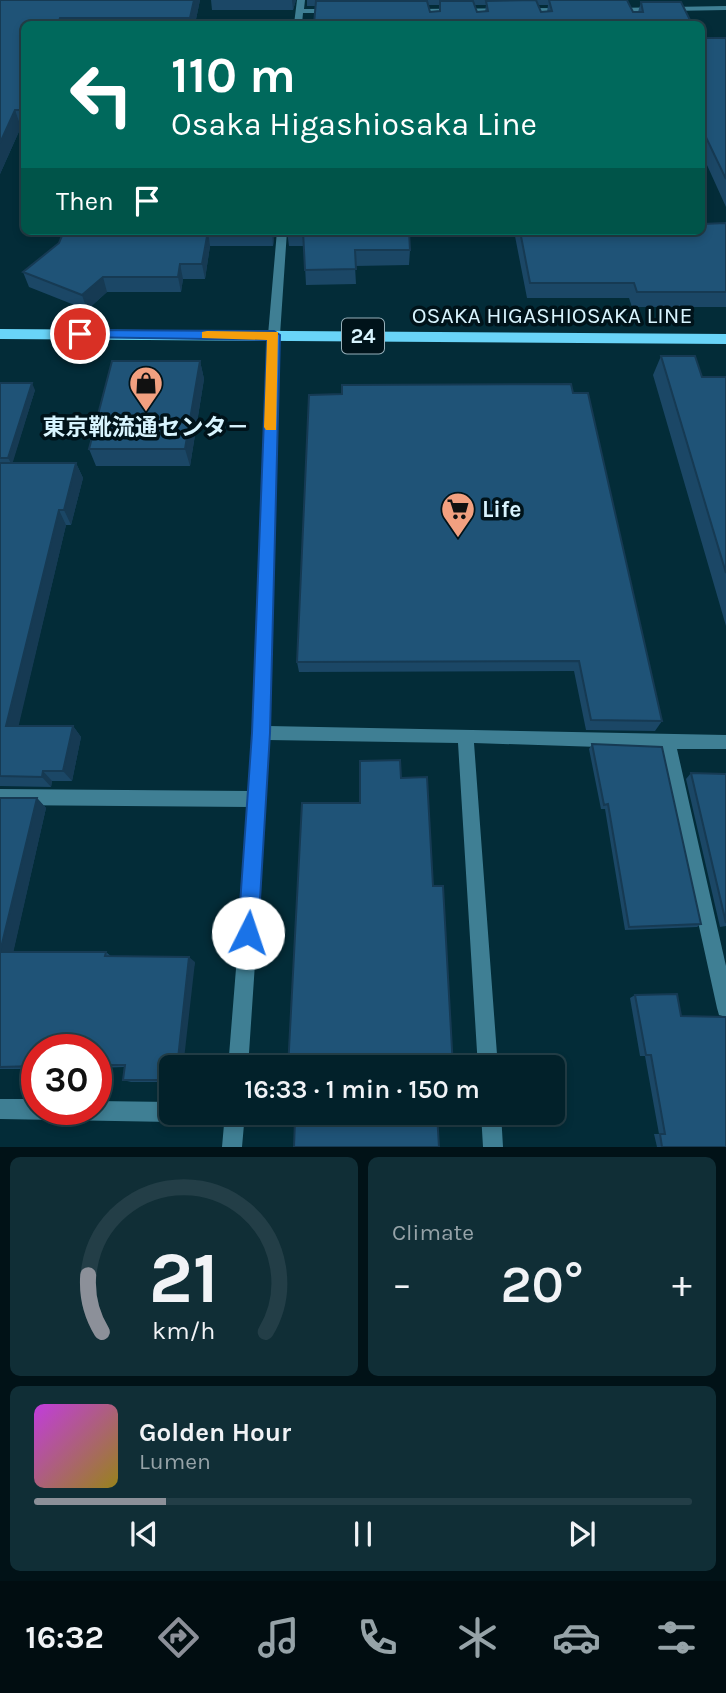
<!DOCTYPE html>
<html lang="en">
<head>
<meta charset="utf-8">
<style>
  :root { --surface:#02212a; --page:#102e36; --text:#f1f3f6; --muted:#96a3a8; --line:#233e47; --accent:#8c9099 }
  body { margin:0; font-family:Karla,"Noto Sans JP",sans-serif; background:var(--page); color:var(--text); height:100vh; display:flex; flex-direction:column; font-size:26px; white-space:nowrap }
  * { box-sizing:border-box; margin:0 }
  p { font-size:23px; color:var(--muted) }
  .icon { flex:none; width:38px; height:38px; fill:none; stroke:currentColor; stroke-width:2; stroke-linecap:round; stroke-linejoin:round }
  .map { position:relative; height:1147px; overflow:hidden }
  .side { display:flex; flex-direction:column; gap:10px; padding:10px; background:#011217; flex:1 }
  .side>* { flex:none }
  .top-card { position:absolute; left:21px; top:21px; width:684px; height:214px; border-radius:10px; box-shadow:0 4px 10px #0003,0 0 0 2px var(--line); background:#00695c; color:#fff; overflow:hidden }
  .speed { position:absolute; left:21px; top:1034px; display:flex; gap:14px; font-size:35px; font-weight:700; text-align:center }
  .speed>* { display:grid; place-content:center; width:91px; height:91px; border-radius:50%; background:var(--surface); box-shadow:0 4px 10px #0003,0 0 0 2px var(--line); line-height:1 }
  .speed .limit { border:10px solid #d22; background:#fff; color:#111 }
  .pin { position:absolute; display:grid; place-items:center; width:60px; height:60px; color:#fff; margin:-30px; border:4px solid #fff; border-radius:50%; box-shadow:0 2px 7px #0007 }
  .me { position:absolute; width:77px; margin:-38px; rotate:4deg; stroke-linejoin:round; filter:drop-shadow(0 0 5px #0008) }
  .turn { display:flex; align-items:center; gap:24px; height:147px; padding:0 35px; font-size:32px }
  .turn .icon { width:91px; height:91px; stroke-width:2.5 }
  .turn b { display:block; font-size:49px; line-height:60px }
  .then { display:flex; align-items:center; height:66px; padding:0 35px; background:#0003; gap:14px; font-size:26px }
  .big { font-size:52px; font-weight:600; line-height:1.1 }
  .side .widget { flex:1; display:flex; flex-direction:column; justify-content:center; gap:10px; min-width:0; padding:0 24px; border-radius:10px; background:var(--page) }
  .side .dial { align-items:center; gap:0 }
  .dial svg { height:182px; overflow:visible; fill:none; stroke:var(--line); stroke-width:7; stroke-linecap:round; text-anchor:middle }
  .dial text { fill:var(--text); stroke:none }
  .song { display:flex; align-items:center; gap:21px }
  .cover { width:84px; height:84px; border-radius:10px; background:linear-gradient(135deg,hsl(290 70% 55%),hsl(50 70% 35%)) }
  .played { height:7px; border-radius:4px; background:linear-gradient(90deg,var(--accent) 20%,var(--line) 20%) }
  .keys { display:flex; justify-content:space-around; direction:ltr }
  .heat { display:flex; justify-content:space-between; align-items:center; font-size:38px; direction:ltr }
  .side .tiles { flex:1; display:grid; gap:10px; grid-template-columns:1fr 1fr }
  .widget:last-child { grid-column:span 2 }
  .trip { position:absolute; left:159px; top:1055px; width:406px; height:70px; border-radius:10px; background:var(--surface); box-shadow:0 4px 10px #0003,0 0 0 2px var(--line); font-weight:600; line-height:70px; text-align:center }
  .dock { display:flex; height:112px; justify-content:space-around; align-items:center; background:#010d11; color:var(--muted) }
  .dock .icon { width:49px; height:49px }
  .dock .active { color:var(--accent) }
  .dock b { font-size:32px; color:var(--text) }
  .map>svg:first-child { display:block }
</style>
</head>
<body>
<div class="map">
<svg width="726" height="1147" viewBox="0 0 726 1147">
  <rect width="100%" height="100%" fill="#032c38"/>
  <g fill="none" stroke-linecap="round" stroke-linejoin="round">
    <path fill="#3f7f94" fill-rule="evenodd" d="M297,0H305L304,9H333L337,11L333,13H303L302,24H294Z
      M726,6V10L615,12L611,10L615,8Z
      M564,8L568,10L567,12L412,13L408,11L412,9Z
      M277,231H287L280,335L268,726L726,735V749H677L726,966V1017L719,1015L717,1008L660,749L474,743L498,1068H478L458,743L268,740L266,799L248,1068H228L249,807L0,805V789L250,791L268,335Z
      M0,1099H37V1110H96V1101L172,1102V1113H182L179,1119L172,1122L0,1119Z
      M225,1113H245L242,1147H222Z
      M481,1113H501L503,1147H483Z"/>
    <path fill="#69d4f8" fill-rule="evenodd" d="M0,329L726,334V344L0,339Z"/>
  </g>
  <path fill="#1b4766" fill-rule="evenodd" d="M0,0H200L195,24H24V127H21L0,174Z
    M211,0H296L293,10H212Z
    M307,0H627L633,12H638L641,2H681L692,24H314L315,6H307ZM428,5H440L439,11L430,12ZM475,5H486L485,12H477ZM538,5H548L547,12H541Z
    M702,38H726V207L702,154Z
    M726,223V307H632L629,298H527L514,231H702Z
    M64,231H275L273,246H210L205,279H183L181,292H107L87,310L29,287L23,272L59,243Z
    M287,231H409L410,250L409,265L355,266L356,284L306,285L304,246H289Z
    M661,356L702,377H726V626L653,375Z
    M200,361L204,379L190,466H96L89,449Z
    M0,383L35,390L12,463H76L83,478L71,525H66L18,726H73L81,737L72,781H52L51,787L0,786Z
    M573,393L662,721L655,731L586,730L574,671L299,672L297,662Z
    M592,744L701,924L697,927L625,930L605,809H601L589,749Z
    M691,773L726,774V926L720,927L686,779Z
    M0,798H37L46,808L13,952H106L112,957L195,962L172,1068V1082H131L123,1080L124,1067L96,1068V1050H37V1069H0Z
    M635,995L681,1016L725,1117L726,1147H657L654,1134H659L645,1056H640L630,998Z"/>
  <path fill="#163a53" d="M194,0H200L195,24H191L190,18Z
    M292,0H296L293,10Z
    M24,102V121L21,110Z
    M15,110L21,127L0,174V143Z
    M208,231L210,246L205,279L202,264Z
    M272,231H275L273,246Z
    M180,264L183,279L181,292L178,277Z
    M103,277L107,292L87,310L82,295Z
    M200,361L204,379L190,466L185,449Z
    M32,383L35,390L12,465L8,458Z
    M76,463L83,478L71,525L64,510Z
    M59,510L66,525L16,737L6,726Z
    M73,726L81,737L72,781L63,771Z
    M43,771L52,781L51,787L42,777Z
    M37,798L46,808L12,958L0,952Z
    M189,957L195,962L183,1068H177Z"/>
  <path fill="#1f5377" stroke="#163a53" stroke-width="2" d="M0,0H194L190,18H60L58,24H24V102L21,110H15L0,143Z
    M536,0L541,12L552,11L549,0H627L633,12H643L641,2H681L692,24H314L316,1H427L430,12L440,11V1H473L477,12L488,11L486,1Z
    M702,38H726V179L703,131H702Z
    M726,223V292H637L634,283H530L520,231H702V224Z
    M64,231H208L202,264H180L178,277H103L82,295L23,272L59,243Z
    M303,231H409L410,250H355L356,269L305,270Z
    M661,356H695L702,377H726V573Z
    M112,361H200L185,449H89Z
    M0,383H32L8,458H0Z
    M571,384L573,393H588L662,721L591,720L579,661L297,662L309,395L342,394V385Z
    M0,463H76L64,510H59L6,726H73L63,771H43L42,777L0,776Z
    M592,744L662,747L701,924L629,927L608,804L604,805Z
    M400,760L401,778L427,777L433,886H443L453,1068H288L302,803H360V761Z
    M691,773L726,774V923Z
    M0,798H37L0,952H106L105,956L189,957L177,1068H172V1080H123L125,1065H96V1050H37V1066L0,1067Z
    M677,994L681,1016L726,1017V1147H662L660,1134H665L651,1055H646L635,995Z
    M286,1113H437L439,1147H294L295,1120H285Z"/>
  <path fill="#1a73e8" stroke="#114b97" stroke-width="2" d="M80,330L274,331L280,335L270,733L258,933L255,940L248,943L241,940L238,933L252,733L267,340L76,337L74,334Z"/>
  <path fill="#f59e0b" d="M207,331L278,332L276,430H266L264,427L267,340L202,338V332Z"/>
  <defs>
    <g id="shop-pin" transform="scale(1.75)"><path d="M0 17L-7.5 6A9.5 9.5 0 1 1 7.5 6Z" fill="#f2a080" stroke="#00131a"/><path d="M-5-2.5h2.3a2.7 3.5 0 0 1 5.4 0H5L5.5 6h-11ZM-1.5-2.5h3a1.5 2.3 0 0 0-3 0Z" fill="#111"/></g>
    <g id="supermarket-pin" transform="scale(1.75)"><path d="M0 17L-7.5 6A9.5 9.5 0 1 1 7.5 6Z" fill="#f2a080" stroke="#00131a"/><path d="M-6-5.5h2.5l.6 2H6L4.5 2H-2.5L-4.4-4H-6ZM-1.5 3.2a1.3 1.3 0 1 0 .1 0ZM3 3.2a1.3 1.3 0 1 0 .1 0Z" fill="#111"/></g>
  </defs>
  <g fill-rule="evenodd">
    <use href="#shop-pin" x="146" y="383"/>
    <use href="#supermarket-pin" x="458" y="509"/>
  </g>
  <g text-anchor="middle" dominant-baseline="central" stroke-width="7" stroke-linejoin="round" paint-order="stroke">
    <rect fill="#00131a" stroke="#97b0ba" stroke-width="2" x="342" y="318.5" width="42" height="35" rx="5"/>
    <g font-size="21" font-weight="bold" fill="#d8f4fe">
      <text x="363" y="336">24</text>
    </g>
    <g font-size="23" fill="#d8f4fe" stroke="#00131a">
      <text x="552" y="315">OSAKA HIGASHIOSAKA LINE</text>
    </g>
    <g font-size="23" font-weight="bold" fill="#d8f4fe" stroke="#00131a">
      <text x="146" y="427">東京靴流通センタ－</text>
      <text x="482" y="509" text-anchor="start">Life</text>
    </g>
  </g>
</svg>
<div class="speed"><div class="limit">30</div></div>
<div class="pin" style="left:80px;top:334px;background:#d93025"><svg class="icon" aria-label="arrive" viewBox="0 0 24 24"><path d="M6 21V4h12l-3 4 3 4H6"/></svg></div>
<svg class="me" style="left:248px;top:933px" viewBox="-20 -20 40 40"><circle r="19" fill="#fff"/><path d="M0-13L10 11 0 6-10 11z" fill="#1a73e8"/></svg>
<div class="trip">16:33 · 1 min · 150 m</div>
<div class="top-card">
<div class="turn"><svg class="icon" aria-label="left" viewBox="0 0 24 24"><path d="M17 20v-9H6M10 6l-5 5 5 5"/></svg><div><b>110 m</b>Osaka Higashiosaka Line</div></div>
<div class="then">Then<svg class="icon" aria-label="arrive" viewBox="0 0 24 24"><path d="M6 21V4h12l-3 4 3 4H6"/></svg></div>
</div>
</div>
<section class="side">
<div class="tiles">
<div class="widget dial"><svg viewBox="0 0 100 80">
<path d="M14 69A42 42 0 1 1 86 69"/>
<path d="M14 69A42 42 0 0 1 8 44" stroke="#8c9099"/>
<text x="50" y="56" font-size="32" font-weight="700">21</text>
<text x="50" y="72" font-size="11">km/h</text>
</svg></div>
<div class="widget"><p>Climate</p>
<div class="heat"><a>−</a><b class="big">20°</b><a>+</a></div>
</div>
<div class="widget">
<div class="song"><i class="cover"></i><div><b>Golden Hour</b><p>Lumen</p></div></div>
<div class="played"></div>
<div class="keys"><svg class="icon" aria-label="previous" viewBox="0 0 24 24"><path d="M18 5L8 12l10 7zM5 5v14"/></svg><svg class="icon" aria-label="pause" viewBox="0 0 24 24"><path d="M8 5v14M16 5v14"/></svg><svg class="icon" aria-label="next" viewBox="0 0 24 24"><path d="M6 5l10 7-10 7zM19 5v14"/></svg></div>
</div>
</div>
</section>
<nav class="dock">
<b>16:32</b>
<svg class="icon active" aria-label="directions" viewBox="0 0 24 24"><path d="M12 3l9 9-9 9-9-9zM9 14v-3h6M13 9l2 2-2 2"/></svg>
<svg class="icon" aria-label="music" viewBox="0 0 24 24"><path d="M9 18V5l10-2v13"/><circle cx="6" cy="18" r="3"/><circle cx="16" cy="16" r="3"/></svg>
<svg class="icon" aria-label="phone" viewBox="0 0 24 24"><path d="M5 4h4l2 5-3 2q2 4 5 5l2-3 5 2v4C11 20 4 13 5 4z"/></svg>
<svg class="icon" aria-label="climate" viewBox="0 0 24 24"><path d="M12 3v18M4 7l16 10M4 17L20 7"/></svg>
<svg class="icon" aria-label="car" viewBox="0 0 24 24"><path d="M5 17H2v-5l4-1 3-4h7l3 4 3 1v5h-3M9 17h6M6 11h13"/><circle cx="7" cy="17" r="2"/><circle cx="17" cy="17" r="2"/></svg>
<svg class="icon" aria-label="filters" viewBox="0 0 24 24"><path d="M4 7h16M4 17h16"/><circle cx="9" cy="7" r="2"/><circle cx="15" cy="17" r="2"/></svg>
</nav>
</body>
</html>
